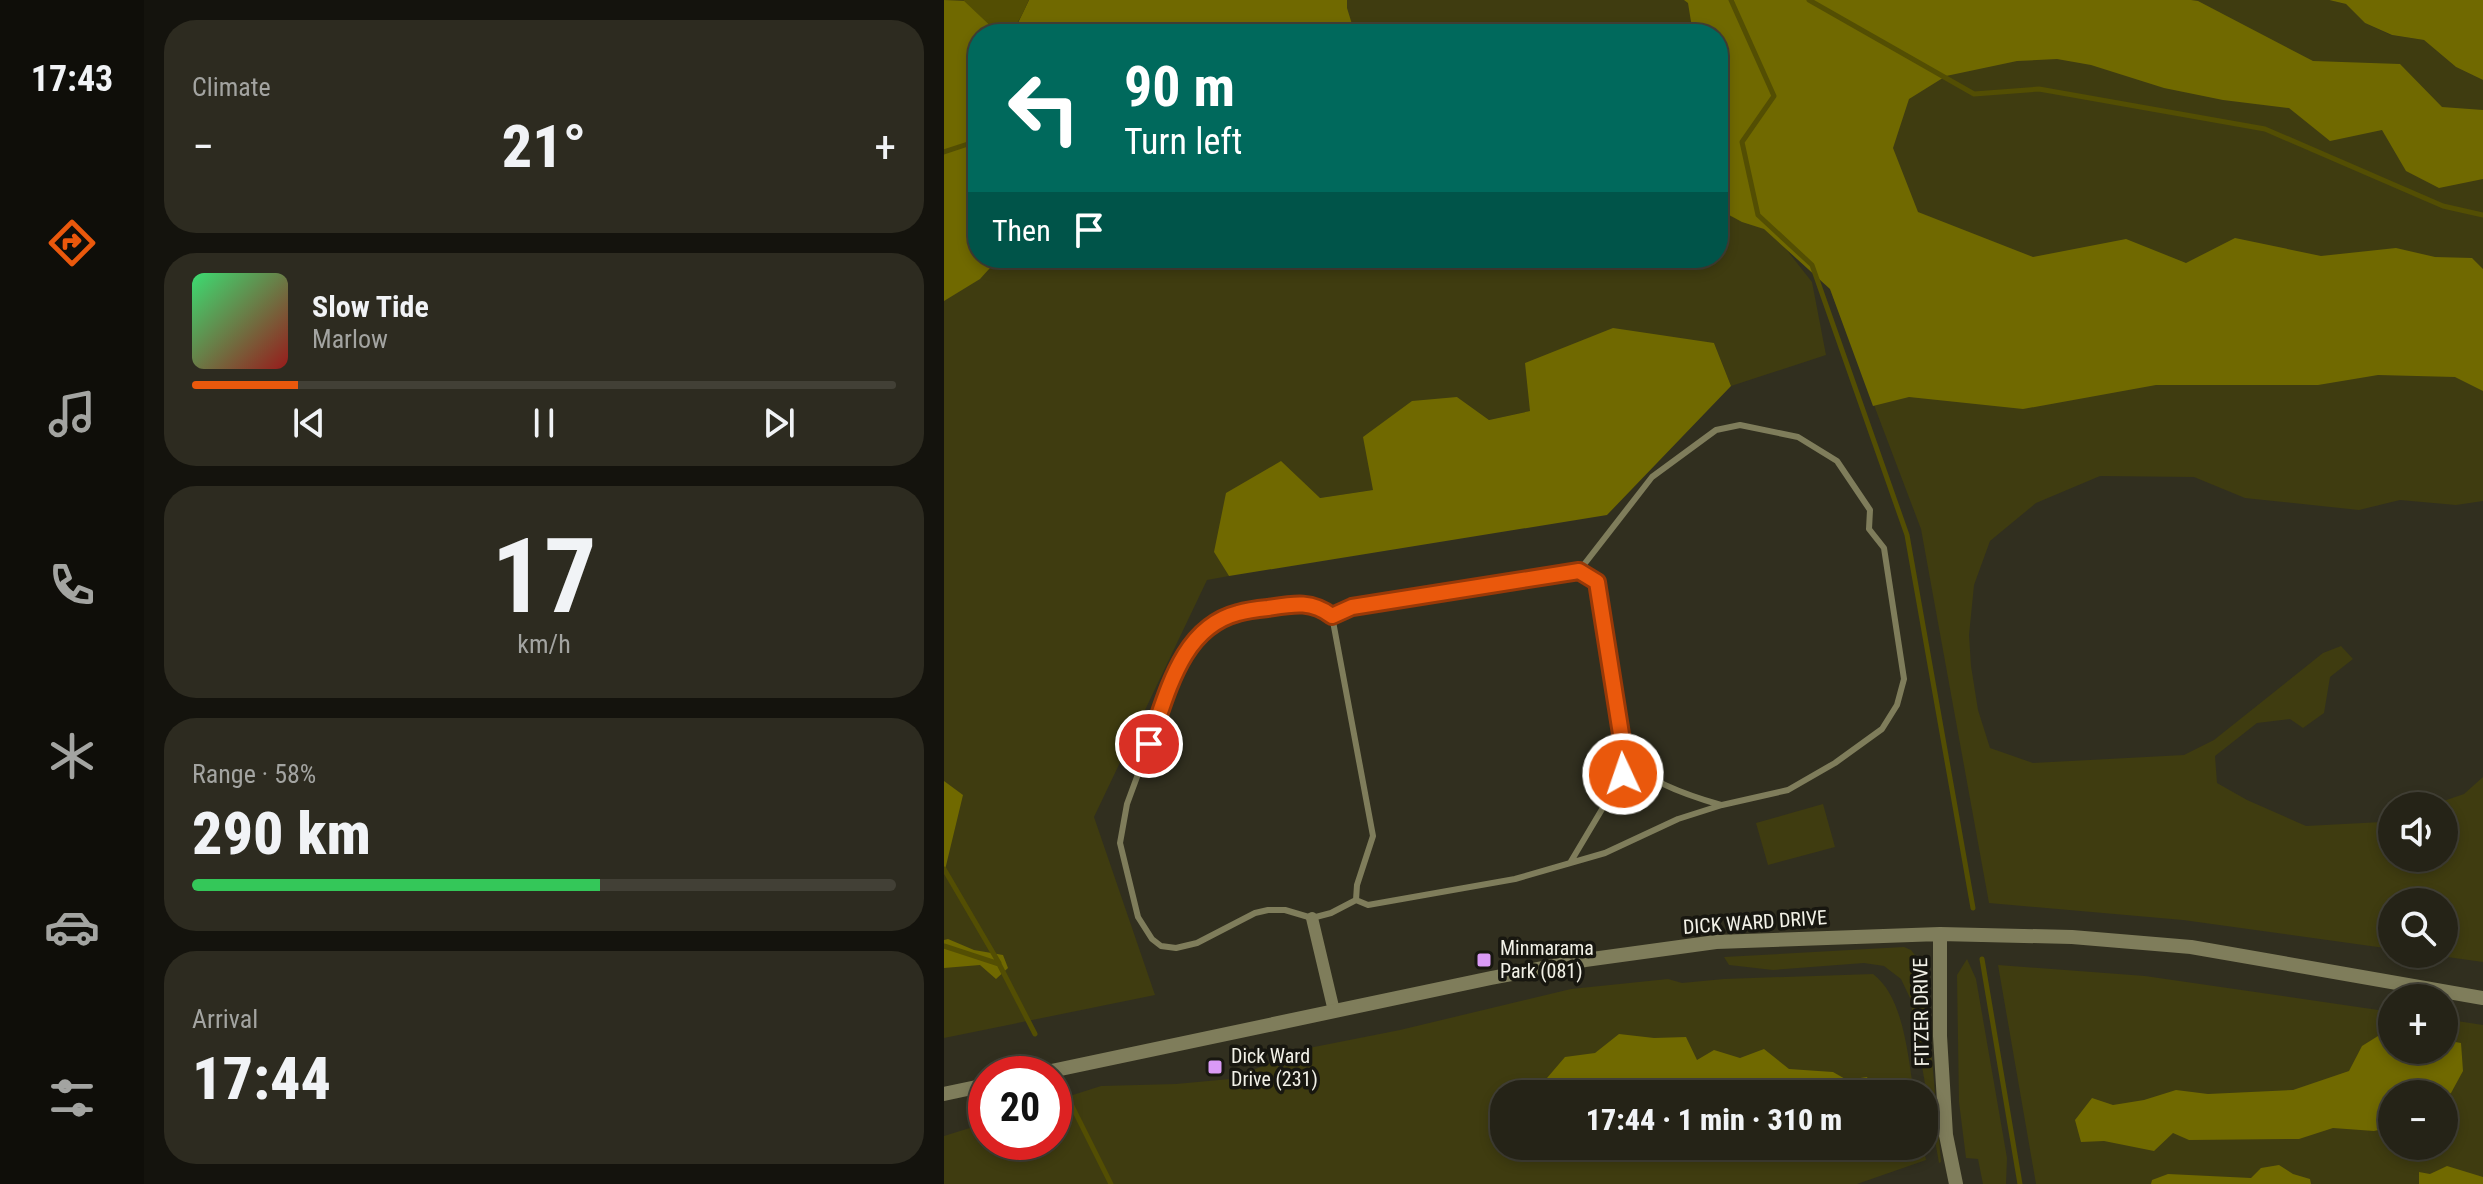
<!DOCTYPE html>
<html lang="en">
<head>
<meta charset="utf-8">
<style>
  :root { --surface:#252317; --page:#2d2b20; --text:#f1f3f6; --muted:#a3a4a1; --line:#424036; --accent:#ea580c }
  body { margin:0; font-family:"Roboto Condensed",sans-serif; background:var(--page); color:var(--text); height:100vh; display:flex; flex-direction:column; font-size:30px; white-space:nowrap }
  * { box-sizing:border-box; margin:0 }
  p { font-size:26px; color:var(--muted) }
  .icon { flex:none; width:44px; height:44px; fill:none; stroke:currentColor; stroke-width:2; stroke-linecap:round; stroke-linejoin:round }
  .map { position:relative; flex:1; overflow:hidden }
  .side { display:flex; flex-direction:column; gap:20px; padding:20px; background:#14130d; width:800px }
  .side>* { flex:none }
  .hud { position:absolute; left:24px; top:24px; width:760px; height:244px; border-radius:32px; box-shadow:0 4px 12px #0003,0 0 0 2px var(--line); background:#00695c; color:#fff; overflow:hidden }
  .controls { position:absolute; left:1434px; top:792px; display:grid; gap:16px }
  .controls a { display:grid; place-items:center; width:80px; height:80px; border-radius:50%; background:var(--surface); box-shadow:0 4px 12px #0003,0 0 0 2px var(--line); font-size:40px }
  .speed { position:absolute; left:24px; top:1056px; display:flex; gap:16px; font-size:40px; font-weight:700; text-align:center }
  .speed>* { display:grid; place-content:center; width:104px; height:104px; border-radius:50%; background:var(--surface); box-shadow:0 4px 12px #0003,0 0 0 2px var(--line); line-height:1 }
  .speed .limit { border:12px solid #d22; background:#fff; color:#111 }
  .pin { position:absolute; display:grid; place-items:center; width:68px; height:68px; color:#fff; margin:-34px; border:4px solid #fff; border-radius:50%; box-shadow:0 2px 8px #0007 }
  .me { position:absolute; width:88px; margin:-44px; rotate:357deg; stroke-linejoin:round; filter:drop-shadow(0 0 6px #0008) }
  .turn { display:flex; align-items:center; gap:28px; height:168px; padding:0 24px; font-size:36px }
  .turn .icon { width:104px; height:104px; stroke-width:2.5 }
  .turn b { display:block; font-size:56px; line-height:68px }
  .then { display:flex; align-items:center; height:76px; padding:0 24px; background:#0003; gap:16px; font-size:30px }
  .big { font-size:60px; font-weight:800; line-height:1.1 }
  .side .card { flex:1; display:flex; flex-direction:column; justify-content:center; gap:12px; min-width:0; padding:0 28px; border-radius:32px; background:var(--page) }
  .side .dial { align-items:center; gap:0 }
  .dial b { font-size:104px; line-height:1 }
  .song { display:flex; align-items:center; gap:24px }
  .cover { width:96px; height:96px; border-radius:12px; background:linear-gradient(135deg,hsl(140 70% 55%),hsl(0 70% 35%)) }
  .played { height:8px; border-radius:4px; background:linear-gradient(90deg,var(--accent) 15%,var(--line) 15%) }
  .keys { display:flex; justify-content:space-around; direction:ltr }
  .heat { display:flex; justify-content:space-between; align-items:center; font-size:44px; direction:ltr }
  .charge { height:12px; border-radius:6px; background:linear-gradient(90deg,#34c759 58%,var(--line) 0) }
  .trip { position:absolute; left:546px; top:1080px; width:448px; height:80px; border-radius:32px; background:var(--surface); box-shadow:0 4px 12px #0003,0 0 0 2px var(--line); font-weight:800; line-height:80px; text-align:center }
  main { display:flex; flex:1; min-height:0 }
  .tabs { display:flex; flex-direction:column; width:144px; justify-content:space-around; align-items:center; background:#0f0e09; color:var(--muted) }
  .tabs .icon { width:56px; height:56px }
  .tabs .current { color:var(--accent) }
  .tabs b { font-size:36px; color:var(--text) }
  .map>svg:first-child { display:block }
</style>
</head>
<body>
<main>
<nav class="tabs">
<b>17:43</b>
<svg class="icon current" aria-label="directions" viewBox="0 0 24 24"><path d="M12 3l9 9-9 9-9-9zM9 14v-3h6M13 9l2 2-2 2"/></svg>
<svg class="icon" aria-label="music" viewBox="0 0 24 24"><path d="M9 18V5l10-2v13"/><circle cx="6" cy="18" r="3"/><circle cx="16" cy="16" r="3"/></svg>
<svg class="icon" aria-label="phone" viewBox="0 0 24 24"><path d="M5 4h4l2 5-3 2q2 4 5 5l2-3 5 2v4C11 20 4 13 5 4z"/></svg>
<svg class="icon" aria-label="climate" viewBox="0 0 24 24"><path d="M12 3v18M4 7l16 10M4 17L20 7"/></svg>
<svg class="icon" aria-label="car" viewBox="0 0 24 24"><path d="M5 17H2v-5l4-1 3-4h7l3 4 3 1v5h-3M9 17h6M6 11h13"/><circle cx="7" cy="17" r="2"/><circle cx="17" cy="17" r="2"/></svg>
<svg class="icon" aria-label="filters" viewBox="0 0 24 24"><path d="M4 7h16M4 17h16"/><circle cx="9" cy="7" r="2"/><circle cx="15" cy="17" r="2"/></svg>
</nav>
<section class="side">
<div class="card"><p>Climate</p>
<div class="heat"><a>−</a><b class="big">21°</b><a>+</a></div>
</div>
<div class="card">
<div class="song"><i class="cover"></i><div><b>Slow Tide</b><p>Marlow</p></div></div>
<div class="played"></div>
<div class="keys"><svg class="icon" aria-label="previous" viewBox="0 0 24 24"><path d="M18 5L8 12l10 7zM5 5v14"/></svg><svg class="icon" aria-label="pause" viewBox="0 0 24 24"><path d="M8 5v14M16 5v14"/></svg><svg class="icon" aria-label="next" viewBox="0 0 24 24"><path d="M6 5l10 7-10 7zM19 5v14"/></svg></div>
</div>
<div class="card dial"><b>17</b><p>km/h</p></div>
<div class="card"><p>Range · 58%</p><b class="big">290 km</b><div class="charge"></div></div>
<div class="card"><p>Arrival</p><b class="big">17:44</b></div>
</section>
<div class="map">
<svg width="1539" height="1184" viewBox="0 0 1539 1184">
  <rect width="100%" height="100%" fill="#312f1f"/>
  <path fill="#3f3c10" fill-rule="evenodd" d="M0,0H19L55,34H34V258H774V34H61L73,25L85,0H1385L1402,4L1421,23L1447,35L1480,40L1512,67L1539,80V501L1512,505L1456,500L1415,510L1301,498L1250,477L1156,476L1092,503L1046,541L1030,585L1025,635L1027,666L1034,710L1046,748L1089,763L1240,755L1270,740L1379,653L1397,646L1409,659L1386,677L1380,713L1359,728L1346,719L1313,723L1271,756L1273,783L1303,800L1362,826L1438,822L1448,819V858H1500V806H1485L1520,794L1539,777V962L1482,954H1500V902H1448V949L1239,920L1045,903L977,529L886,289L869,252L838,244L868,282L882,355L787,386L770,343L586,411L545,420L513,397L429,490L376,498L270,552L285,576L263,580L150,817L211,995L0,1038Z
    M879,804L891,847L824,865L812,823Z
    M960,947L967,950L980,967L997,1162L995,1163L966,998L957,979L940,966L920,963L829,970L785,965L780,957Z
    M1023,959L1032,979L1063,1158L1062,1184H1039L1034,1159L1022,1158L1015,1102L1013,975Z
    M1054,965L1201,976L1448,1012V1050H1500V1019L1539,1025V1184H1092ZM1448,1094H1500V1146H1448Z
    M929,974C960,997 964,1057 970,1094H560V1146H979L982,1160L913,1184H0V1136L42,1123V1142H110V1101L157,1086L232,1084L286,1079L365,1048L456,1030L627,989L724,979L738,983L780,979Z"/>
  <path fill="#706900" d="M0,0L23,1L55,34H34V258H55L36,279L0,301Z
    M85,0H403V8L411,34H61L73,25Z
    M740,0H1247L1254,1L1369,61L1456,64L1498,107L1539,110V179L1495,188L1462,171L1438,130L1386,141L1345,108L1279,100L1220,88L1147,65L1113,59L1073,61L1002,76L965,99L949,148L974,212L1089,257L1182,239L1242,263L1291,238L1377,256L1452,248L1491,257L1528,258L1539,269V391L1511,377L1434,375L1374,385H1212L1079,409L965,397L929,406L886,289L820,229L798,222L774,209V34H749L744,3Z
    M1385,0H1539V80L1512,67L1480,40L1448,35L1421,23L1402,4Z
    M669,328L770,343L787,386L663,515L285,576L270,552L282,493L337,461L376,498L429,490L419,437L468,401L513,397L545,420L586,411L581,363Z
    M0,781L19,795L0,874Z
    M4,939L30,950L59,955L64,968L52,979L36,965L0,968V940Z
    M1442,1031L1448,1032V1050H1500V1040L1517,1043L1519,1071L1507,1093L1500,1096L1448,1094V1127L1430,1131L1389,1128L1355,1139L1245,1140L1229,1133L1210,1151L1160,1141L1137,1142L1131,1120L1148,1098L1169,1105L1200,1100L1232,1090L1264,1094L1349,1090L1405,1071L1418,1046Z
    M675,1034L710,1038L742,1037L753,1060L770,1050L796,1058L820,1049L845,1069L889,1072L903,1080L923,1077L930,1094H815L809,1085L777,1087L772,1094H603L597,1085L621,1057L651,1053Z
    M1335,1165L1349,1174L1366,1179L1367,1184H1207L1208,1180L1224,1174L1307,1178L1317,1168Z
    M1503,1166L1539,1177V1184H1475V1172L1486,1174Z"/>
  <path fill="#534e03" d="M19,0H85C78,14 73,32 55,34Z"/>
  <g fill="none" stroke-linecap="round" stroke-linejoin="round">
    <path stroke="#534e03" stroke-width="5" d="M787,0L830,96L798,142L814,215L868,265L963,535L1029,908
      M865,0L1030,94L1095,89L1321,129L1499,206L1539,215
      M0,152L30,142L34,133
      M0,869L55,963
      M0,946L55,964L91,1034
      M1038,959L1076,1184
      M125,1100L167,1184"/>
    <path stroke="#7f7d5b" stroke-width="6" d="M388,616L408,607L635,571L653,582L680,764L679,774L626,863
      M682,756C698,781 749,797 777,805
      M412,900L387,913L368,918L341,910H324L311,913L253,943L232,948L217,946L208,939L194,917L176,843L183,804L238,655L261,629L291,613L355,603L377,608L388,616L429,836L413,885L412,900L424,905L571,879L661,853L734,819L778,805L844,790L891,763L938,729L953,705L960,679L940,548L925,529L926,510L893,461L854,437L796,425L772,430L708,477L635,571"/>
    <path stroke="#7f7d5b" stroke-width="12" d="M368,918L390,1011"/>
    <path stroke="#7f7d5b" stroke-width="14" d="M996,934V1036L1002,1135L1012,1184
      M93,1074L547,978L641,960L772,942L996,934L1128,937L1247,947L1539,998
      M0,1094L42,1085"/>
  </g>
  <g fill="none" stroke-linecap="round" stroke-linejoin="round">
    <g stroke="#983908" stroke-width="20">
      <path id="route" d="M205,744C223,696 236,628 294,613C304,610 314,609 324,608C349,604 367,600 388,616L408,607L635,571L653,582L680,753L679,774"/>
    </g>
    <use href="#route" stroke="#ea580c" stroke-width="14"/>
  </g>
  <g fill="#da9af6" stroke="#181710" stroke-width="3">
    <rect x="532" y="952" width="16" height="16" rx="4"/>
    <rect x="263" y="1059" width="16" height="16" rx="4"/>
  </g>
  <g text-anchor="middle" dominant-baseline="central" stroke-width="7" stroke-linejoin="round" paint-order="stroke">
    <g font-size="20" fill="#f2f1e7" stroke="#181710">
      <text transform="translate(811 922) rotate(-4)">DICK WARD DRIVE</text>
      <text transform="translate(977 1012) rotate(-91)">FITZER DRIVE</text>
    </g>
    <g font-size="20" fill="#f2f1e7" stroke="#181710" text-anchor="start">
      <text x="556" y="948">Minmarama<tspan x="556" dy="23">Park (081)</tspan></text>
      <text x="287" y="1056">Dick Ward<tspan x="287" dy="23">Drive (231)</tspan></text>
    </g>
  </g>
</svg>
<div class="controls">
<a><svg class="icon" aria-label="sound" viewBox="0 0 24 24"><path d="M4 9h4l5-4v14l-5-4H4zM17 9q2 3 0 6"/></svg></a>
<a><svg class="icon" aria-label="search" viewBox="0 0 24 24"><circle cx="10" cy="10" r="6"/><path d="M15 15l6 6"/></svg></a>
<a>+</a>
<a>−</a>
</div>
<div class="speed"><div class="limit">20</div></div>
<div class="pin" style="left:205px;top:744px;background:#d93025"><svg class="icon" aria-label="arrive" viewBox="0 0 24 24"><path d="M6 21V4h12l-3 4 3 4H6"/></svg></div>
<svg class="me" style="left:679px;top:774px" viewBox="-20 -20 40 40"><circle r="17" fill="#ea580c" stroke="#fff" stroke-width="3"/><path d="M0-11L8 9 0 5-8 9z" fill="#fff"/></svg>
<div class="trip">17:44 · 1 min · 310 m</div>
<div class="hud">
<div class="turn"><svg class="icon" aria-label="left" viewBox="0 0 24 24"><path d="M17 20v-9H6M10 6l-5 5 5 5"/></svg><div><b>90 m</b>Turn left</div></div>
<div class="then">Then<svg class="icon" aria-label="arrive" viewBox="0 0 24 24"><path d="M6 21V4h12l-3 4 3 4H6"/></svg></div>
</div>
</div>
</main>
</body>
</html>
